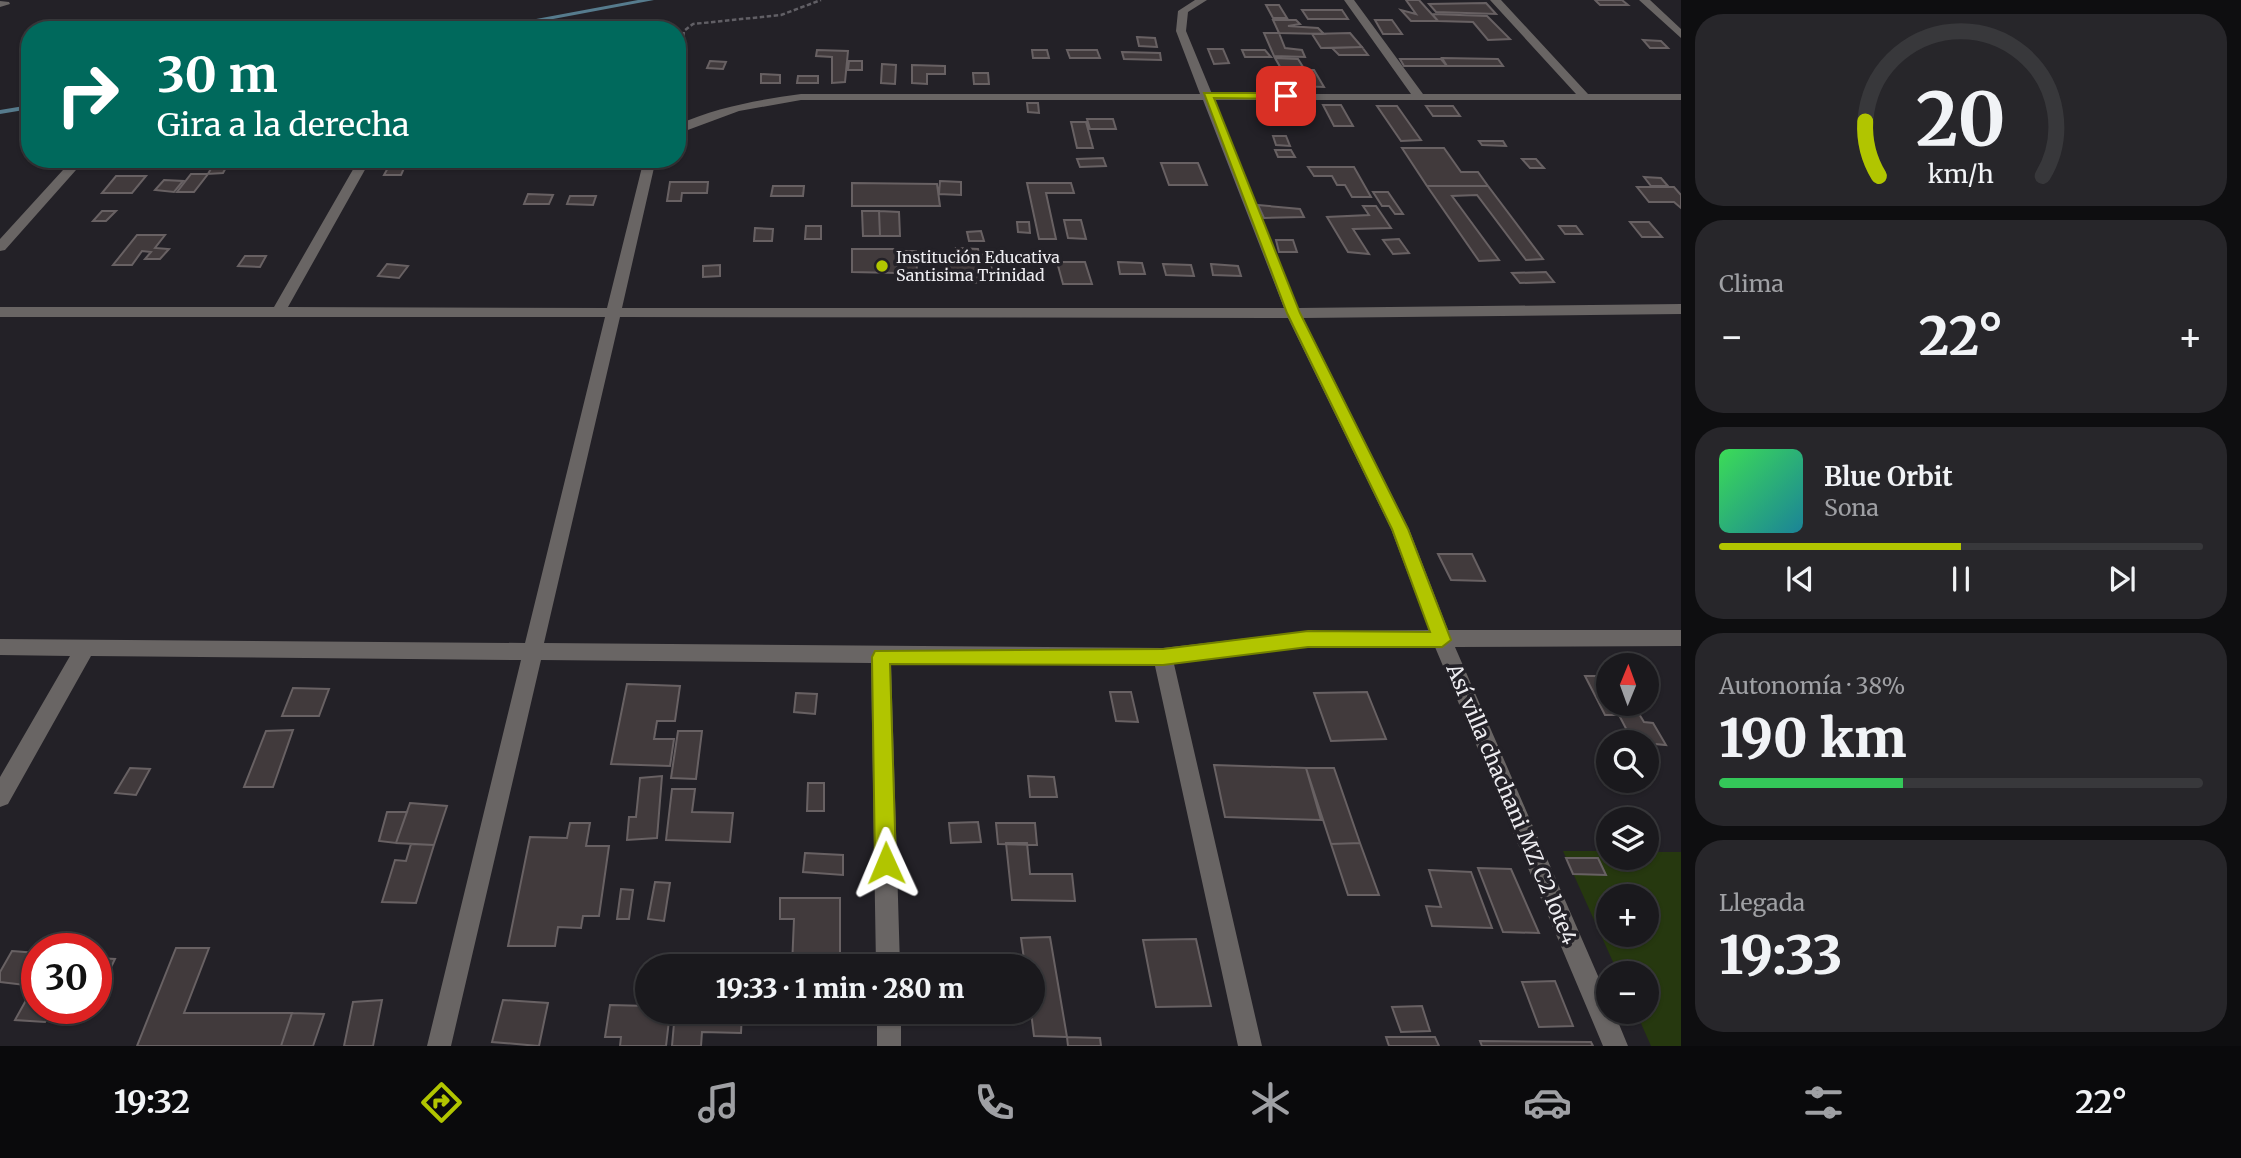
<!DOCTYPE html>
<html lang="es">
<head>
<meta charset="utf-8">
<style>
  :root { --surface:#1a191d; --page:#27262a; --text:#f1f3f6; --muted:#9fa0a4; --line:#38383b; --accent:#b1c500 }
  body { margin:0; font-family:Merriweather,serif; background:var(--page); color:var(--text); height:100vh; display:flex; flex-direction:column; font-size:26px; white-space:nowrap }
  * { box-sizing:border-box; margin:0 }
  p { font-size:23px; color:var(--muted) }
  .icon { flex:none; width:38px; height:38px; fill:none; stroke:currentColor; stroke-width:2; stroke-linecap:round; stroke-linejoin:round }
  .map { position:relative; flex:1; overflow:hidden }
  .side { display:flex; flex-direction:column; gap:14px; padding:14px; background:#0e0e10; width:560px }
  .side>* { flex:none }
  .top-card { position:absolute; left:21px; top:21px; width:665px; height:147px; border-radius:28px; box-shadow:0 2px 5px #0004,0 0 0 2px var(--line); background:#00695c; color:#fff; overflow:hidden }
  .needle { width:46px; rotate:1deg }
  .buttons { position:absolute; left:1596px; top:653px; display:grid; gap:14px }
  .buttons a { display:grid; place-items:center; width:63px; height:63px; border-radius:50%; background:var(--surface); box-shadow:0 2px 5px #0004,0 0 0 2px var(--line); font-size:35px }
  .speed { position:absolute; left:21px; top:933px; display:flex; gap:14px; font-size:35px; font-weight:700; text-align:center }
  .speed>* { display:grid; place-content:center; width:91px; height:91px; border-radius:50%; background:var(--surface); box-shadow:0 2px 5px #0004,0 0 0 2px var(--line); line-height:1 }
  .speed .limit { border:10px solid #d22; background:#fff; color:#111 }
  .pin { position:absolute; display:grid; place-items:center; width:60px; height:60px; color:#fff; margin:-30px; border-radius:14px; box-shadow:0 4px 10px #0006 }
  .me { position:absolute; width:77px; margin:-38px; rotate:359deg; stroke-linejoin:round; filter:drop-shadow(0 0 5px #0008) }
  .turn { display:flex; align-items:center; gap:24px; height:147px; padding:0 21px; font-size:32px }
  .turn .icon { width:91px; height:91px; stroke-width:2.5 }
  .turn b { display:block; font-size:49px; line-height:60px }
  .big { font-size:52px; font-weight:800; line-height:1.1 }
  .side .card { flex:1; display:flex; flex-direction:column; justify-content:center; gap:10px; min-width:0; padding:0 24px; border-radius:28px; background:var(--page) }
  .side .dial { align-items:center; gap:0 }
  .dial svg { height:182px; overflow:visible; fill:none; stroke:var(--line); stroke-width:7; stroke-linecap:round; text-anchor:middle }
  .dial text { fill:var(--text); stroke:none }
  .song { display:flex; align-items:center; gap:21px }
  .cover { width:84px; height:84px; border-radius:10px; background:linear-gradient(135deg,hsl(130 70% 55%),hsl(190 70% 35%)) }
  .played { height:7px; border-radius:4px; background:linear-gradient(90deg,var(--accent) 50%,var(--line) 50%) }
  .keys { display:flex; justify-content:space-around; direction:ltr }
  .heat { display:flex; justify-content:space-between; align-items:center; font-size:38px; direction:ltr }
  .charge { height:10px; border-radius:5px; background:linear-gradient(90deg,#34c759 38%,var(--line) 0) }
  .trip { position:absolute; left:635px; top:954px; width:410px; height:70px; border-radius:35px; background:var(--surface); box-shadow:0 2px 5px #0004,0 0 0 2px var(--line); font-weight:800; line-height:70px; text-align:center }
  .menu { display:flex; height:112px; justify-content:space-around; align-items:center; background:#0a0a0c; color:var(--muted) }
  .menu .icon { width:49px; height:49px }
  .menu .current { color:var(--accent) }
  .menu b { font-size:32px; color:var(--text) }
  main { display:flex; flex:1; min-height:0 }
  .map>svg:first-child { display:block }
</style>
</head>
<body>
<main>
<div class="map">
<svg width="1681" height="1046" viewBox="0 0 1681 1046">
  <rect width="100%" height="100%" fill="#232127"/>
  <path fill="#26380f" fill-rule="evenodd" d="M1563,851H1608V858H1647V852H1681V1046H1651L1636,1012H1647V973H1618ZM1608,896H1647V934H1608Z"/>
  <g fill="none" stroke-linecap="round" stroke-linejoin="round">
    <path fill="#567b8d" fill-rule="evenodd" d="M638,0H654L494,30H477Z
      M30,105V109L0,114V110Z"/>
  </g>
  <path fill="#413a3c" stroke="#686163" stroke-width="2" d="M1406,0H1419L1438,21H1411L1401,10L1416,14Z
    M1595,0H1622L1628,5H1600Z
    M1486,3L1496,14L1436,12L1429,4Z
    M1266,5H1279L1287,18H1273Z
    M1302,10H1342L1348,19H1308Z
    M1432,14L1487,16L1510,39L1488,40L1473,22L1438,21Z
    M1273,20H1296L1300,24L1288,26L1318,28L1324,34L1279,33Z
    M1375,20H1392L1402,34H1383Z
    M1264,33H1279L1285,48L1302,50L1305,57L1274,56Z
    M1350,33L1362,47L1321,48L1312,34Z
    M1137,37L1155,38L1157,47L1139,46Z
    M1643,40L1661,41L1668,48H1650Z
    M1362,47L1368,55H1339L1332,48Z
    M1208,49H1223L1229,63L1214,64Z
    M817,50L848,51L845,82L832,83V57L816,56Z
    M1032,50H1047L1049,58H1033Z
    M1067,50H1097L1100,58H1070Z
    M1242,50H1265L1271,57H1245Z
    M1122,52L1160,53L1161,60L1124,59Z
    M1275,58L1298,59L1305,70H1314L1324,87L1291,86Z
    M1442,58L1498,59L1503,66H1447Z
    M1400,59H1441L1447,66H1404Z
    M710,61L726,62L723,69L707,68Z
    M849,61H862V70H848Z
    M882,64L896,65L895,84L881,83Z
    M912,65L945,66V74H927V84L912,83Z
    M973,73H988L989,84H974Z
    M761,74L780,75V83H761Z
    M798,76H818V83H797Z
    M1027,103H1038L1039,113L1028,112Z
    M1323,105H1341L1353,126H1334Z
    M1377,106H1397L1421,140L1401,141Z
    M1426,106H1453L1460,116H1433Z
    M1087,119H1113L1116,129H1090Z
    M1071,122H1086L1093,148H1077Z
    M1273,136H1286L1290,146L1276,145Z
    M1479,141H1503L1506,146L1482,145Z
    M1402,148H1444L1461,172H1478L1488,186H1427Z
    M1275,150H1291L1295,157H1278Z
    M1103,158L1106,166L1080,167L1077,159Z
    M215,159H251L247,164H212Z
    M1522,159H1536L1544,168H1530Z
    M1161,163H1198L1207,185H1169Z
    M228,164L223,173L208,174L213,165Z
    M389,166H405L401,175H384Z
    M1308,167H1354L1371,197H1352L1345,185H1337L1332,176H1314Z
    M191,174H208L194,192H177Z
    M116,176H146L132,193H102Z
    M1644,177L1661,178L1668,186H1651Z
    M164,180L183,181L174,192L155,190Z
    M940,181L961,182V195L939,194Z
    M670,182H708L707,193H682L681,201H667Z
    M852,183L937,184L940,206H852Z
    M1027,183H1071L1074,193H1046L1056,239H1039Z
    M773,186H804L803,196H771Z
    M1427,186H1488L1543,259L1526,260L1477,195L1452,196L1499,260L1479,261Z
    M1637,187H1674L1681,195V208L1674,202H1649Z
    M1373,192H1388L1403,214H1395L1389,206H1382Z
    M528,194L553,195L549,204H524Z
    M570,196H596L593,205L567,204Z
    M1258,205L1300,209L1304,217L1264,218Z
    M1363,206H1376L1391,228L1353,229L1369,254L1348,252L1327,217L1369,215Z
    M102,211H116L106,221H93Z
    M862,211H879L880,236H863Z
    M879,211L899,212L900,236H880Z
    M1064,220H1081L1086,239L1068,238Z
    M1017,222H1029L1030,233L1018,232Z
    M1630,222H1649L1662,237H1642Z
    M806,226H821V239H805Z
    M1559,226H1576L1582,234H1565Z
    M755,228L773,229L772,241H754Z
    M981,231L984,241H969L967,232Z
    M137,235H165L155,248L169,249L160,259H145L151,252L142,251L132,265H113Z
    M1399,239L1409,253L1393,254L1383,240Z
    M1276,240H1293L1297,252H1279Z
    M956,248L978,249L979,254H990L993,283L948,282L945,253H957Z
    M852,249H896L897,273L852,272Z
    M901,251H916L917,273H903Z
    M245,256H266L260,267L238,266Z
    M1057,262H1085L1092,284H1063Z
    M1118,262L1142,263L1145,274H1120Z
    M387,264L408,266L399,278L378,276Z
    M1163,264L1191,265L1194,276L1166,275Z
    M1211,264L1238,266L1241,276L1213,275Z
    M720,265V276L703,277V266Z
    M1546,272L1554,282L1520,283L1512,273Z
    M1438,554H1472L1485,581L1451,580Z
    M1585,676H1608V704H1633L1644,722L1653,723L1666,745L1633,742L1619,715H1605Z
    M627,684L680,686L675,721H657L654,739H674L670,766L611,764Z
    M293,688L329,689L319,716H282Z
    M1110,692H1131L1138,722L1116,721Z
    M1367,692L1386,739L1331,741L1314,693Z
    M796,693L817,694L815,714L794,712Z
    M293,730L273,787H244L266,731Z
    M678,731H702L696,779L671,778Z
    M1214,765L1306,768L1321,820L1225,817Z
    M130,768L150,769L136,795L115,793Z
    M1306,768H1334L1360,843L1331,844Z
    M662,776L657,838L627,840L629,817H636L640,778Z
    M1028,776L1054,777L1057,797H1030Z
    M808,783H824V811H807Z
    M672,789H695L692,812L733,813L730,842L666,840Z
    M410,803L447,806L434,845L396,843Z
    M387,812H407L396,843L379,841Z
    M978,822L981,842L951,843L949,823Z
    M570,823H590L586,846H609L599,916H583L581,928L558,927L555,946H508L530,837L567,838Z
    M996,823H1035L1037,845L998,844Z
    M1006,843H1027L1030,874H1072L1075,901L1012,900Z
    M1360,843L1379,895H1348L1331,844Z
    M411,844L434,845L416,903L382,902L395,860L406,861Z
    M805,853L843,855V875L803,872Z
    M1566,858H1598L1606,875L1573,874Z
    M1478,868L1511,869L1539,933L1503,932Z
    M1429,870L1471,872L1492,928L1432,926L1426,906L1441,907Z
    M655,882L670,883L664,921L648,919Z
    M621,889L633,890L629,919H617Z
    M780,898H840V966H792L794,919H780Z
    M1050,937L1067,1037L1034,1036L1031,1012L1032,966H1025L1021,938Z
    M1196,939L1211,1006L1156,1007L1143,940Z
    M176,948H209L184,1013H292L281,1046H137Z
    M12,951L37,953V1008H53L45,1022L15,1020L34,986L0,982V972Z
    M96,958L115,959L99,992H96Z
    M1555,981L1573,1026L1539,1027L1522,982Z
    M382,1000L373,1046H344L353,1002Z
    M503,1000L548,1003L539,1046L492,1042Z
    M610,1005L648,1006V1012H670L666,1046H620L621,1037H605Z
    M1422,1006L1430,1031L1401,1032L1392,1007Z
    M675,1012H742L741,1033L702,1032L701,1046H672Z
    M292,1013L324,1014L313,1046H281Z
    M1067,1037L1100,1038L1101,1046H1068Z
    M1386,1037H1435L1439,1046H1389Z
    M1480,1041L1591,1042L1593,1046H1482Z"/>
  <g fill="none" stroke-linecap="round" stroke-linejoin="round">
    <path stroke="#615f65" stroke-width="2.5" stroke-dasharray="4.5 2.5" stroke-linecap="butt" d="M677,78L684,31L693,24L781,15L821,0"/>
    <path fill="#696564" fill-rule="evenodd" d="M1195,0H1207L1188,12L1186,31L1212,94H1411L1344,0H1354L1423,94H1576L1490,0H1501L1588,94H1681V100H1214L1298,308L1681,304V314L1303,318L1409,529L1448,630H1681V646L1455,647L1608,999V1012H1614L1628,1046H1603L1435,647H1308L1174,664L1262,1046H1238L1155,666L891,663L900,966H876L871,663L541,660L451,1046H427L521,660L91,656L8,804L0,807V777L70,656L0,655V639L525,643L605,317H0V307H274L359,159H371L288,307L607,308L644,159H656L622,308H1284L1203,100H801L739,111L677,134V125C717,107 758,100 801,94H1200L1176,31L1178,11ZM620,317L1288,318L1391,529L1429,630L1308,631L1163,648L544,643Z
      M1639,0H1650L1681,29V38Z
      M0,1L9,2L10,4L0,7Z
      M73,159L84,161L5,250L0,251V239Z
      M877,1012H901V1046H877Z"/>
  </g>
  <path fill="#b1c500" stroke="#738000" stroke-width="2" d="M1204,93H1286L1292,96L1286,99L1214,98L1300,313L1408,529L1451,640L1442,647H1308L1163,665L890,664L896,863L893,870L886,873L878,870L875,863L872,657L875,651L1163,649L1308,631L1430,632L1392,529L1287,313Z"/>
  <circle fill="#b1c500" stroke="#232127" stroke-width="2.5" cx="882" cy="266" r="7"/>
  <g text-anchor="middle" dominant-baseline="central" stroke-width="7" stroke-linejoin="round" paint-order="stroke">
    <g font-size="16" fill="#edecf0" stroke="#232127" text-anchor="start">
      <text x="896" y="257">Institución Educativa<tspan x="896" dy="18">Santisima Trinidad</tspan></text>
    </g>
    <g font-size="21" fill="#edecf0" stroke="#232127">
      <text transform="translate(1512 804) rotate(67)">Así villa chachani MZ C2 lote4</text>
    </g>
  </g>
</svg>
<div class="buttons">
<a><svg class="needle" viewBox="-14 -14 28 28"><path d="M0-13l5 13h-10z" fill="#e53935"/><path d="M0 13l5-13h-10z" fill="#9fa0a4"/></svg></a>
<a><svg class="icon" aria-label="search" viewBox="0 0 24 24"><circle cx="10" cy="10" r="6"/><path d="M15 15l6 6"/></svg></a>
<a><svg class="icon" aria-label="layers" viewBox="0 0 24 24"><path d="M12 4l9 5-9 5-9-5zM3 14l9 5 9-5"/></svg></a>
<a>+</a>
<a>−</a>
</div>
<div class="speed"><div class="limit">30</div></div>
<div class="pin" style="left:1286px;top:96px;background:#d93025"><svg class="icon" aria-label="arrive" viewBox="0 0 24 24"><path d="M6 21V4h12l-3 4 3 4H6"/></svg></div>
<svg class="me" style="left:886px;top:863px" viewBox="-20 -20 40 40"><path d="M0-17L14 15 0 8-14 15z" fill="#b1c500" stroke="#fff" stroke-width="4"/></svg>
<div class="trip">19:33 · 1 min · 280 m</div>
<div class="top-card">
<div class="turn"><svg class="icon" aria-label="right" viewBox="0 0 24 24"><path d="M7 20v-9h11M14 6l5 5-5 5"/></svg><div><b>30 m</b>Gira a la derecha</div></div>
</div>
</div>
<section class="side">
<div class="card dial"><svg viewBox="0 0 100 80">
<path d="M14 69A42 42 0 1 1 86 69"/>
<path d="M14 69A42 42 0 0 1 8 45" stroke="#b1c500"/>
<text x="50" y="56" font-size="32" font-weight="700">20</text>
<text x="50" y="72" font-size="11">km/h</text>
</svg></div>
<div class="card"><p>Clima</p>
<div class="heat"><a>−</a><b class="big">22°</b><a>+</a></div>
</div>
<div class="card">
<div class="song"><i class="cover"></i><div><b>Blue Orbit</b><p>Sona</p></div></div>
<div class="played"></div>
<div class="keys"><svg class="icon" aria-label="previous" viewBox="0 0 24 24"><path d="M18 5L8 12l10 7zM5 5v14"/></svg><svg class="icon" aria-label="pause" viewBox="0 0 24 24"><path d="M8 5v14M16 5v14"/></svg><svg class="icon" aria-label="next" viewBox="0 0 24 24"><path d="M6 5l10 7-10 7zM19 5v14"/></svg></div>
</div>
<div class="card"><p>Autonomía · 38%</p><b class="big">190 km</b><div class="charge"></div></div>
<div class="card"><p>Llegada</p><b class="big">19:33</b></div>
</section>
</main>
<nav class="menu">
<b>19:32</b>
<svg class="icon current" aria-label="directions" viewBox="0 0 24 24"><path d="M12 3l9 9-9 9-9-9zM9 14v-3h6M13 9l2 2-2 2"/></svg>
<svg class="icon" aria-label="music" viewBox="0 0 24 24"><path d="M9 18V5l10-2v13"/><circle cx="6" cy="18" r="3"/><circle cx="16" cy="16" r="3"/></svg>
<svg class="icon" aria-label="phone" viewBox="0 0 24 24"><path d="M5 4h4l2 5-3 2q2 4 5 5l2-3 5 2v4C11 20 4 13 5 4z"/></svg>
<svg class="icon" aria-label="climate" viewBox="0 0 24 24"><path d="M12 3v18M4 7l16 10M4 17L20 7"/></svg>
<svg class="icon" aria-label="car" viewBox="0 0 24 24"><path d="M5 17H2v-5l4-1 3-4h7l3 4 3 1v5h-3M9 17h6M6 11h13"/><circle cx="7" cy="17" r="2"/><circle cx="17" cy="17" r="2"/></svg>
<svg class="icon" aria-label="filters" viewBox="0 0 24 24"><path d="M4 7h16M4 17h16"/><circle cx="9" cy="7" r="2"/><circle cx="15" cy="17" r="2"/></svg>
<b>22°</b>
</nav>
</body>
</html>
